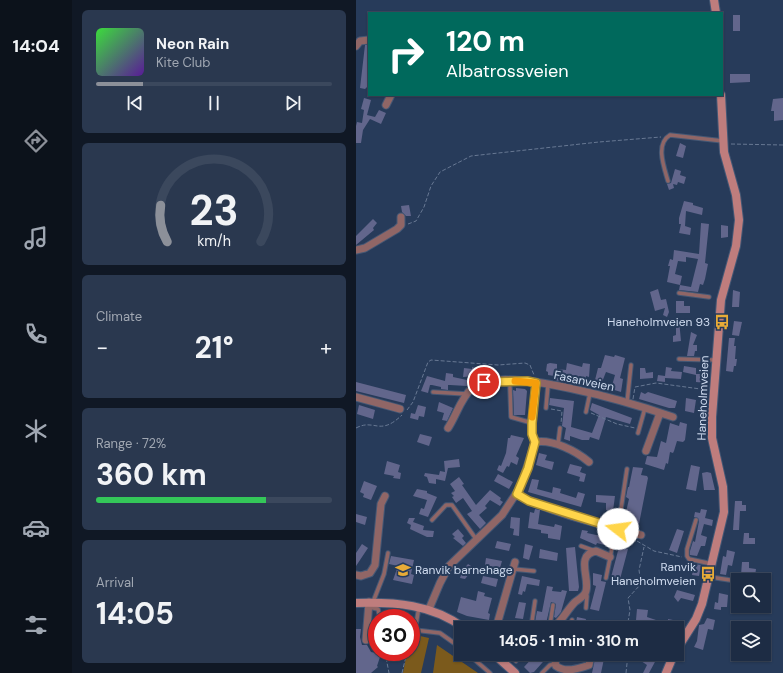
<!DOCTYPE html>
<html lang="en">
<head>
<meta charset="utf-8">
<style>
  :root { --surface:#1d2c44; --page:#2a384f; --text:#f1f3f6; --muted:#a0a7b2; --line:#3b485d; --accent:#8c9099 }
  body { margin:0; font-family:"DM Sans",sans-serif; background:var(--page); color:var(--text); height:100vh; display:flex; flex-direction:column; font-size:15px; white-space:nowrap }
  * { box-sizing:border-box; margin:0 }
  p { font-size:13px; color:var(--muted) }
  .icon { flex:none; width:22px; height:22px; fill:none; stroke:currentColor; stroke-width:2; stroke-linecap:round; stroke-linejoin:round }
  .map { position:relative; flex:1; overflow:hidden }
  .side { display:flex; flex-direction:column; gap:10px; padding:10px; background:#101825; width:284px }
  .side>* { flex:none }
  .banner { position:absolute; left:12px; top:12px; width:355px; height:84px; border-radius:0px; box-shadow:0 1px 3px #0004,0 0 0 1px var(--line); background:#00695c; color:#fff; overflow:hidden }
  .tools { position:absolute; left:375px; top:573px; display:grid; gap:8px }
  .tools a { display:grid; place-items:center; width:40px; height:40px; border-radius:0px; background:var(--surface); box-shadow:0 1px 3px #0004,0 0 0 1px var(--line); font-size:20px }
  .speed { position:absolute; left:12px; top:609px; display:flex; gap:8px; font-size:20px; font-weight:700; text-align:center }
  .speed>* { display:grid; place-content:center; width:52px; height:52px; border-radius:50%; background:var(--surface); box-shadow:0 1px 3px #0004,0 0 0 1px var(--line); line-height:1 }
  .speed .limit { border:6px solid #d22; background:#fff; color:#111 }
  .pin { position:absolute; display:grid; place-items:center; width:34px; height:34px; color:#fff; margin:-17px; border:2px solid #fff; border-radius:50%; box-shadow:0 1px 4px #0007 }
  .me { position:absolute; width:44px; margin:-22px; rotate:285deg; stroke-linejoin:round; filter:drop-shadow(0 0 3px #0008) }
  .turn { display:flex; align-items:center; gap:14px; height:84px; padding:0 12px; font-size:18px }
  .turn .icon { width:52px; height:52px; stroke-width:2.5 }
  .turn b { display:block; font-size:28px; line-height:34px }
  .big { font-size:30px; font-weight:700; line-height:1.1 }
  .side .tile { flex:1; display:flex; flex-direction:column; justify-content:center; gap:6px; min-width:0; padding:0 14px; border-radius:6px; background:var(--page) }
  .side .dial { align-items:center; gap:0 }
  .dial svg { height:104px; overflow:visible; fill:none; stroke:var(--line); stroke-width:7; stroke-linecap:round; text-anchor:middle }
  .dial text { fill:var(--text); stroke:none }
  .song { display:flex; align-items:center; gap:12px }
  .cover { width:48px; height:48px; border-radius:6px; background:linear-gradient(135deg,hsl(120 70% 55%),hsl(270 70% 35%)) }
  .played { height:4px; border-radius:2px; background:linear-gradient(90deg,var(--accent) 20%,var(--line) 20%) }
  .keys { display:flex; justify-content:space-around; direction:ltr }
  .heat { display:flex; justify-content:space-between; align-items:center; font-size:22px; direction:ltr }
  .charge { height:6px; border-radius:3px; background:linear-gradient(90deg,#34c759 72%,var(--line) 0) }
  .trip { position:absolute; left:98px; top:621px; width:230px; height:40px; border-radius:0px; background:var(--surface); box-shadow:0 1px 3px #0004,0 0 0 1px var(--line); font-weight:700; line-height:40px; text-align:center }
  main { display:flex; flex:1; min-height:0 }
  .dock { display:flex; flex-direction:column; width:72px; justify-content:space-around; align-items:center; background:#0c121b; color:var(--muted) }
  .dock .icon { width:28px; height:28px }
  .dock .selected { color:var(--accent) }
  .dock b { font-size:18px; color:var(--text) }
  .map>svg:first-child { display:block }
</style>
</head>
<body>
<main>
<nav class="dock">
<b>14:04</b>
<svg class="icon selected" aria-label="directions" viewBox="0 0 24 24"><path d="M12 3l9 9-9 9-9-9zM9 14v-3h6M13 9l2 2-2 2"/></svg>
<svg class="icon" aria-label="music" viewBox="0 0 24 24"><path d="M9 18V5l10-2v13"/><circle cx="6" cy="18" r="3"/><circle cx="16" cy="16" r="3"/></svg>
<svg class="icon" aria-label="phone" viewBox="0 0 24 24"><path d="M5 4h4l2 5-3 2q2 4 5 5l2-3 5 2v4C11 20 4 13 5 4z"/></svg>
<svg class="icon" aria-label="climate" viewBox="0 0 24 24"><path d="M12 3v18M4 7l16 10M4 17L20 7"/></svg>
<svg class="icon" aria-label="car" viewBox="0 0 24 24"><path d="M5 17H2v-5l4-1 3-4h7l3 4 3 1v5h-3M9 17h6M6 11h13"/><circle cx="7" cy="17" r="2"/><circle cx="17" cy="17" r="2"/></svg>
<svg class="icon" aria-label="filters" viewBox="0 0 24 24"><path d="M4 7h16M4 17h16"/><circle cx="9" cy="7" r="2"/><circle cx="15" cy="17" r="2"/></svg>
</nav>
<section class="side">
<div class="tile">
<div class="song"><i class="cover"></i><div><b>Neon Rain</b><p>Kite Club</p></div></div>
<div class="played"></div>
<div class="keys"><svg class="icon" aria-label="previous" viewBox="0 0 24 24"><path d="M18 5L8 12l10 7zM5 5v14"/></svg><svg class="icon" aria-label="pause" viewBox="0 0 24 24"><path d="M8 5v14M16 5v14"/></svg><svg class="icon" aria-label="next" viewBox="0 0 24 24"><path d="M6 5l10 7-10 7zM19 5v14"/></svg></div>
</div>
<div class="tile dial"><svg viewBox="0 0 100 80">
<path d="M14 69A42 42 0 1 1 86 69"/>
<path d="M14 69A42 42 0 0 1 9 41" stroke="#8c9099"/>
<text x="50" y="56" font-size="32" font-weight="700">23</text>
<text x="50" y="72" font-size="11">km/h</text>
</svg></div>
<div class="tile"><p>Climate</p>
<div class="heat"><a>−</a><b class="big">21°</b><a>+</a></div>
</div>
<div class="tile"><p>Range · 72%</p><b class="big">360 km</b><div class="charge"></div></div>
<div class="tile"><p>Arrival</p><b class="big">14:05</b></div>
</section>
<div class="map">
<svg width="427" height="673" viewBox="0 0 427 673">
  <rect width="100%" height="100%" fill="#273b5a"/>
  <path fill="#7b5a1c" d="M55,634L73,638L65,673H47L51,652H55Z
    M81,645L122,673H77Z"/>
  <path fill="#62668c" d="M377,15H384V31H377Z
    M9,45H13V75L12,86L9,89L4,88Z
    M374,74H394V82L374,83Z
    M8,98L15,100L11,115L19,117L23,110L30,113L25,124L14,119L7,130L5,143H0V126L1,122L6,123L8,110L5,109Z
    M427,98V120L418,121V111H415L417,99Z
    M324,143L330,146L327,158L320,156Z
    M319,169L325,171L324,175L330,177L328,184L322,182L321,185L317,184L318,188L313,190L311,184L315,183Z
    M328,201L337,203V205L347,208L346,215L330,211L329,226L335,228L334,235L323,233L325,224H323V218Z
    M53,205L55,216H50L46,212L45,206Z
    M17,219L21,223L17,228L18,230L0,245V236Z
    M345,223L353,224L349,263L352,264L349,279L347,285L344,284L342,292L323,290L324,285L335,287L342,259L330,257V262L322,261L319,274L326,276L324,285L311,282L314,266H312L314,259L317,260L318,250L343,254Z
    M365,225L372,226V237L365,238Z
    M302,289L305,300L310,299L313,312L311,317L307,315L309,308L299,311L294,292Z
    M377,290L384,292L383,307H376Z
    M320,301H328V306H334V313H320Z
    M320,320H323L325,341L317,342V336L320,335Z
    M378,321L386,322L383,336L376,335Z
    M335,332L341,335L337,345H341V351H339L338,356H331Z
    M373,338H379L378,346H380L379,359H381L380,366H378L377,372L370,371Z
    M249,355L258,357L259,355L269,358L264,378L267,379L265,392L255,389L259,375L250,372L246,382L239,380L242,368H245Z
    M194,363L201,364V369L210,370L211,363L226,367L227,363L234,364L233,377L230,376L229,385L222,384V376L214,375L212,383L198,380V376L192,375V372L190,371L191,364Z
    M328,366L340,368V374H350V383L340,382V375L327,372Z
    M116,367L123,369L122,376L107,377L108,368L116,369Z
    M310,367L316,368L315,371L326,372L325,379L309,378V382L301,381L302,375L309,376Z
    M284,368H289L290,373L297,372V378L284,379Z
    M90,373L97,374V377L111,380V386L94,385H92V390L85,389V387L76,385H74L72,393L65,391L71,376L89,381Z
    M0,382L50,395L48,403L0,391Z
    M160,388L169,389L171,391L169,415H158L157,390L160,391Z
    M285,392L289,394L292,392L321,401L319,408H313L283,399Z
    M194,398L218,401L215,427L236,433L243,415L234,410L236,403L276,418L274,424L250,417L243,440L234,437L233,440H226L214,436V441L208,439L210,428L206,426L208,408L193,405Z
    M330,398L340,400L338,413L329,411Z
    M83,402L97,408L91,421L86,420L88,413L81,411Z
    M3,405L19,410L17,419L1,414Z
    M62,405L70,407L68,417L63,416L62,420L54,418L55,413L59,414Z
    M324,422L331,424L329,440L327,442L321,441L318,451L317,453L314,452L312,464L310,463L308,470L289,464L291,456L301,457L305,441L310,443L314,423L323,426Z
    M64,434L76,437L73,446L61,442Z
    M155,435L168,438L160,456L163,458L161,465L155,462L153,467L151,466L147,473L141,470L143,465L145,466L150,453L152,438H154Z
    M183,453L191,455L189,460L198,462L196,470L180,465Z
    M103,459L104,467L92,468L89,481L80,479V484L73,483L71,477L68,476L69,473L83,475L84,471L89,472L88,461Z
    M31,461L44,465L42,472L45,473L44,479L37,478L38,476L28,474Z
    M214,464L226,467L224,472L230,474L228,482L223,481L224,477L211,473Z
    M335,465L344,467L340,491L330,489Z
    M277,467L287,468L285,475L291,476L292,478L282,529L267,525L273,499L270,497L272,487H273Z
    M351,472L355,473L359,490H348L346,473Z
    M142,474L157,482L153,489L138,481Z
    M103,477L108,484L106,485L120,505L134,490L145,498L144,500L147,502L144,506L134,500L129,506L131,508L123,515L130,523L124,529L111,514L116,511L107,498L100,503L96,497L98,496L95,493L99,491L94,484Z
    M176,479L183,480L181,489L196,493L197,487L205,489L204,493L220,498L222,492L229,494L225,507L172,492Z
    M8,481L21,486L15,500L7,497L8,494L4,492Z
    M61,489L71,491V493L81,497L72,517L63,514L65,508L68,509L71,500L57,496Z
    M240,495L259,496L257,511L250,510V503L240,502Z
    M379,501H386V505H390V511H384L383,530H377Z
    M179,509L184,510L182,524L198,527L199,524L206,526L204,540L192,538V534L185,533V530L172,528L174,512L178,513Z
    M345,509L351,510L349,518L357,520L356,526L348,524L345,535L351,537L349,546H345L341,556L334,555V551L337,541L339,542L343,521L342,518L338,517L339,512L344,513Z
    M0,514L11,517L9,525L0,522Z
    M155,517L164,518L163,536L157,535L158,529L154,528Z
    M53,518H59L57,522L68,526L67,530L78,531L77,537H71L54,529L55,525L51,523Z
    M102,529L108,536L106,538L110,543L107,546L97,538L99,537L96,534Z
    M321,529L328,531L321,553L313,550Z
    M226,530L232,531L231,533L254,538L252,546L241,543L240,545L224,538Z
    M388,533H393V538H399V544H387Z
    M141,541L155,544L153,551L139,548Z
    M6,544L12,548L0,566V553Z
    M169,544L177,546L173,560L167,558Z
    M219,547L223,587L222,591H213L210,548Z
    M263,547L272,549L263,583L254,581Z
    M184,549L202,553L201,561L183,558Z
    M371,550L379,552L376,566L372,565L370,575L364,574L367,556L370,557Z
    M35,556L58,560L55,574L58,575L56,584L37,580L42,566L33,564Z
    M130,558L146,561L144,568L129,565Z
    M386,562H393V568L400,569L399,576L385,575Z
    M112,564L118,568L109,579L104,578L105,575L101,573L103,569L107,570Z
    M338,564L345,565L343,576L336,575Z
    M237,573L246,575L245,581L250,582L243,611L234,609L240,586L237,585Z
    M127,576L142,579L140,587L125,583Z
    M166,576L184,580L183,586L171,584L169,592L167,591L166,595L162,594Z
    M191,586L197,587L196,591L205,592L206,590L211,591L205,612L200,618L198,617L200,604L195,602L189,628H178L181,611L186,612Z
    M321,590L339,595L337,601L325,598L322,602L318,597Z
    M122,591L129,593L128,596L136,598L132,613L134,614L133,620L111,616L101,612L105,597L120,601Z
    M363,593L372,595L371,607H365V610L358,609L359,602L362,603Z
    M163,602L170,603L167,619L159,618Z
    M281,609L292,610L291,617L300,620L299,625L293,624L292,628L281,626L284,621L280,620Z
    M221,617L230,619L228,628H219Z
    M351,618L359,620L357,630L352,629L347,650L338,647L341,641L343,625L348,624Z
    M312,619L322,621L321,628H312Z
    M0,629H5L4,637L6,645H11L15,652L25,654L21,666L22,667L15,673H0Z
    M180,654H194L178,672L174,673L168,667Z
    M240,654H249L245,673H236Z
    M289,654L300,660L293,673H287L291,665L285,661Z"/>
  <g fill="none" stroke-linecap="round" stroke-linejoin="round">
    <g stroke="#455875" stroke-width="5.5">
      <path id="lane" d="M312,181C308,167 299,144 314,135L367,141
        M323,293L353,297
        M323,359L360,360
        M154,388L155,417L176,423
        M77,392L111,394
        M271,403L275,365
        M190,408L192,385
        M230,412L234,393
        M282,433L289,408
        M202,444L204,428
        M76,520L90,505H96L120,539
        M340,520L331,549V556L333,559L356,564
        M262,529L271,469
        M225,546L239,551
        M157,569L178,571
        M354,577L374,580
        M250,578L256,548
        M17,602L28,574L32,553
        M13,607L22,609L24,618
        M63,607L59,630L84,633L105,648
        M230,608L231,596L230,593
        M11,625L21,626
        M175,628L179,601
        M196,628L194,625L197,605
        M214,628L216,620
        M112,654L134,673
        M160,661L165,654
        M186,673L194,665L200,664"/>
    </g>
    <g stroke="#455875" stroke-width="9">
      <path id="street" d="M0,46L4,41L13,40
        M30,105L35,95
        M0,250L9,248L41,229L45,225V217
        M0,397L44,409
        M92,428C100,416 105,398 116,388C144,362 282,405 317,417
        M179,442C197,439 220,451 233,462
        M290,451L304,413
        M161,495C199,514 244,524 285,535
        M0,575L5,576L14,573L19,565L25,504L29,496
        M73,609L84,583L93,566L146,515L165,486L179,442L176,434V423L180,383
        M141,626L153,628
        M140,628L159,562
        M197,628C206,621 211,610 219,602C223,599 229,596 230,591C234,578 219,555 240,551L254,557
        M10,640L13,602
        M204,654L199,661L200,666C209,673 222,669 233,665L235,654"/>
    </g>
    <g stroke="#455875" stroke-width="10">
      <path id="secondary" d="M358,0L360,13
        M0,603C39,602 76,604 108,628
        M321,649L340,619L346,604L368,512L367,487L356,438V417L365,300L380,246L383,220L380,195L368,152L365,95
        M138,654L159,673
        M310,673L318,654"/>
    </g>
    <path stroke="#677893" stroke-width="1" stroke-dasharray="4 2" stroke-linecap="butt" d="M375,144L427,145
      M52,224L60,221L68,207L75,186L84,172L115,156L243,142L305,137
      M277,399L279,387L300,383L352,390
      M195,409L206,411L205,424
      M51,410L57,402L72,362L75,360L142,365L169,363L174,365L178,375
      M235,413L261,424L279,428
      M0,428C19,418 23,437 46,415
      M281,541L298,551L326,557
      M258,544L265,536
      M36,611L38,618
      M271,628L274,610L272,598L285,584L283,570L288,547
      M16,638L21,641
      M29,652L33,673
      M46,673L51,652
      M270,673L272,654"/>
    <use href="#lane" stroke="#906666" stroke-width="3.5"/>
    <use href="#street" stroke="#906666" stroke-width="7"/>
    <use href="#secondary" stroke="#bf7d7d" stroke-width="8"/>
  </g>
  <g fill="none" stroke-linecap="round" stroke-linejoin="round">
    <g stroke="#a68a30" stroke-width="10">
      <path id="route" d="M128,382L171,381L180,383L176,423V434L179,442L172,468L161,494L173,501L262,529"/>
    </g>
    <use href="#route" stroke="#ffd54a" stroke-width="7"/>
    <path stroke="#f59e0b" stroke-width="7" d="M159,381L180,383L176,417"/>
  </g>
  <defs>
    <g id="bus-bare" transform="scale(1.2)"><path d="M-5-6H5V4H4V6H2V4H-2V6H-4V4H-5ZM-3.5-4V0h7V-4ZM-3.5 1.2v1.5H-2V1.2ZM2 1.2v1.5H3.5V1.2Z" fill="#e8ab37" stroke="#273b5a" stroke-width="2.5" paint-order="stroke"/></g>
    <g id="school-bare" transform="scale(1.2)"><path d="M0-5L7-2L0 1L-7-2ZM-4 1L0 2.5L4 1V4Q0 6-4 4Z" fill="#e8ab37" stroke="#273b5a" stroke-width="2.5" paint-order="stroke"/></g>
  </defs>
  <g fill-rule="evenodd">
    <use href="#bus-bare" x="366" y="322"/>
    <use href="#school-bare" x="47" y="570"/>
    <use href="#bus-bare" x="352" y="574"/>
  </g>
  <g text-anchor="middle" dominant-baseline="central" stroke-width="4" stroke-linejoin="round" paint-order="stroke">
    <g font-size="12" fill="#cfdbef" stroke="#273b5a" text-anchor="end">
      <text x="354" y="322">Haneholmveien 93</text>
      <text x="340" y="567">Ranvik<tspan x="340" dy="14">Haneholmveien</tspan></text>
      <text x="59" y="570" text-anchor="start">Ranvik barnehage</text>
    </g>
    <g font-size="12" fill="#cfdbef" stroke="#273b5a">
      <text transform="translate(228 381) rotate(12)">Fasanveien</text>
      <text transform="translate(347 398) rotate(-88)">Haneholmveien</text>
    </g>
  </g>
</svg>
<div class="tools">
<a><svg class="icon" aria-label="search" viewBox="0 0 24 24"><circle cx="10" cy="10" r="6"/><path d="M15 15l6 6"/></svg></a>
<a><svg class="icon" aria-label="layers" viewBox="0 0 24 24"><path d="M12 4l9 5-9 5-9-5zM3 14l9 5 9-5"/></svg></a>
</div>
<div class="speed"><div class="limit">30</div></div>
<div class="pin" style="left:128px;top:382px;background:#d93025"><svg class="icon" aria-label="arrive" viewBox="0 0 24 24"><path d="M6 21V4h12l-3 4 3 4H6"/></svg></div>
<svg class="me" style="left:262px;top:529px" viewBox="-20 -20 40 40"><circle r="19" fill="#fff"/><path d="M0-13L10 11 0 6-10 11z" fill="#ffd54a"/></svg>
<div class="trip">14:05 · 1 min · 310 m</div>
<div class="banner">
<div class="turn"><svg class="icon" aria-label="right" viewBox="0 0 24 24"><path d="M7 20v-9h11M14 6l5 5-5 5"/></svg><div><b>120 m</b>Albatrossveien</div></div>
</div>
</div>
</main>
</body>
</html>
